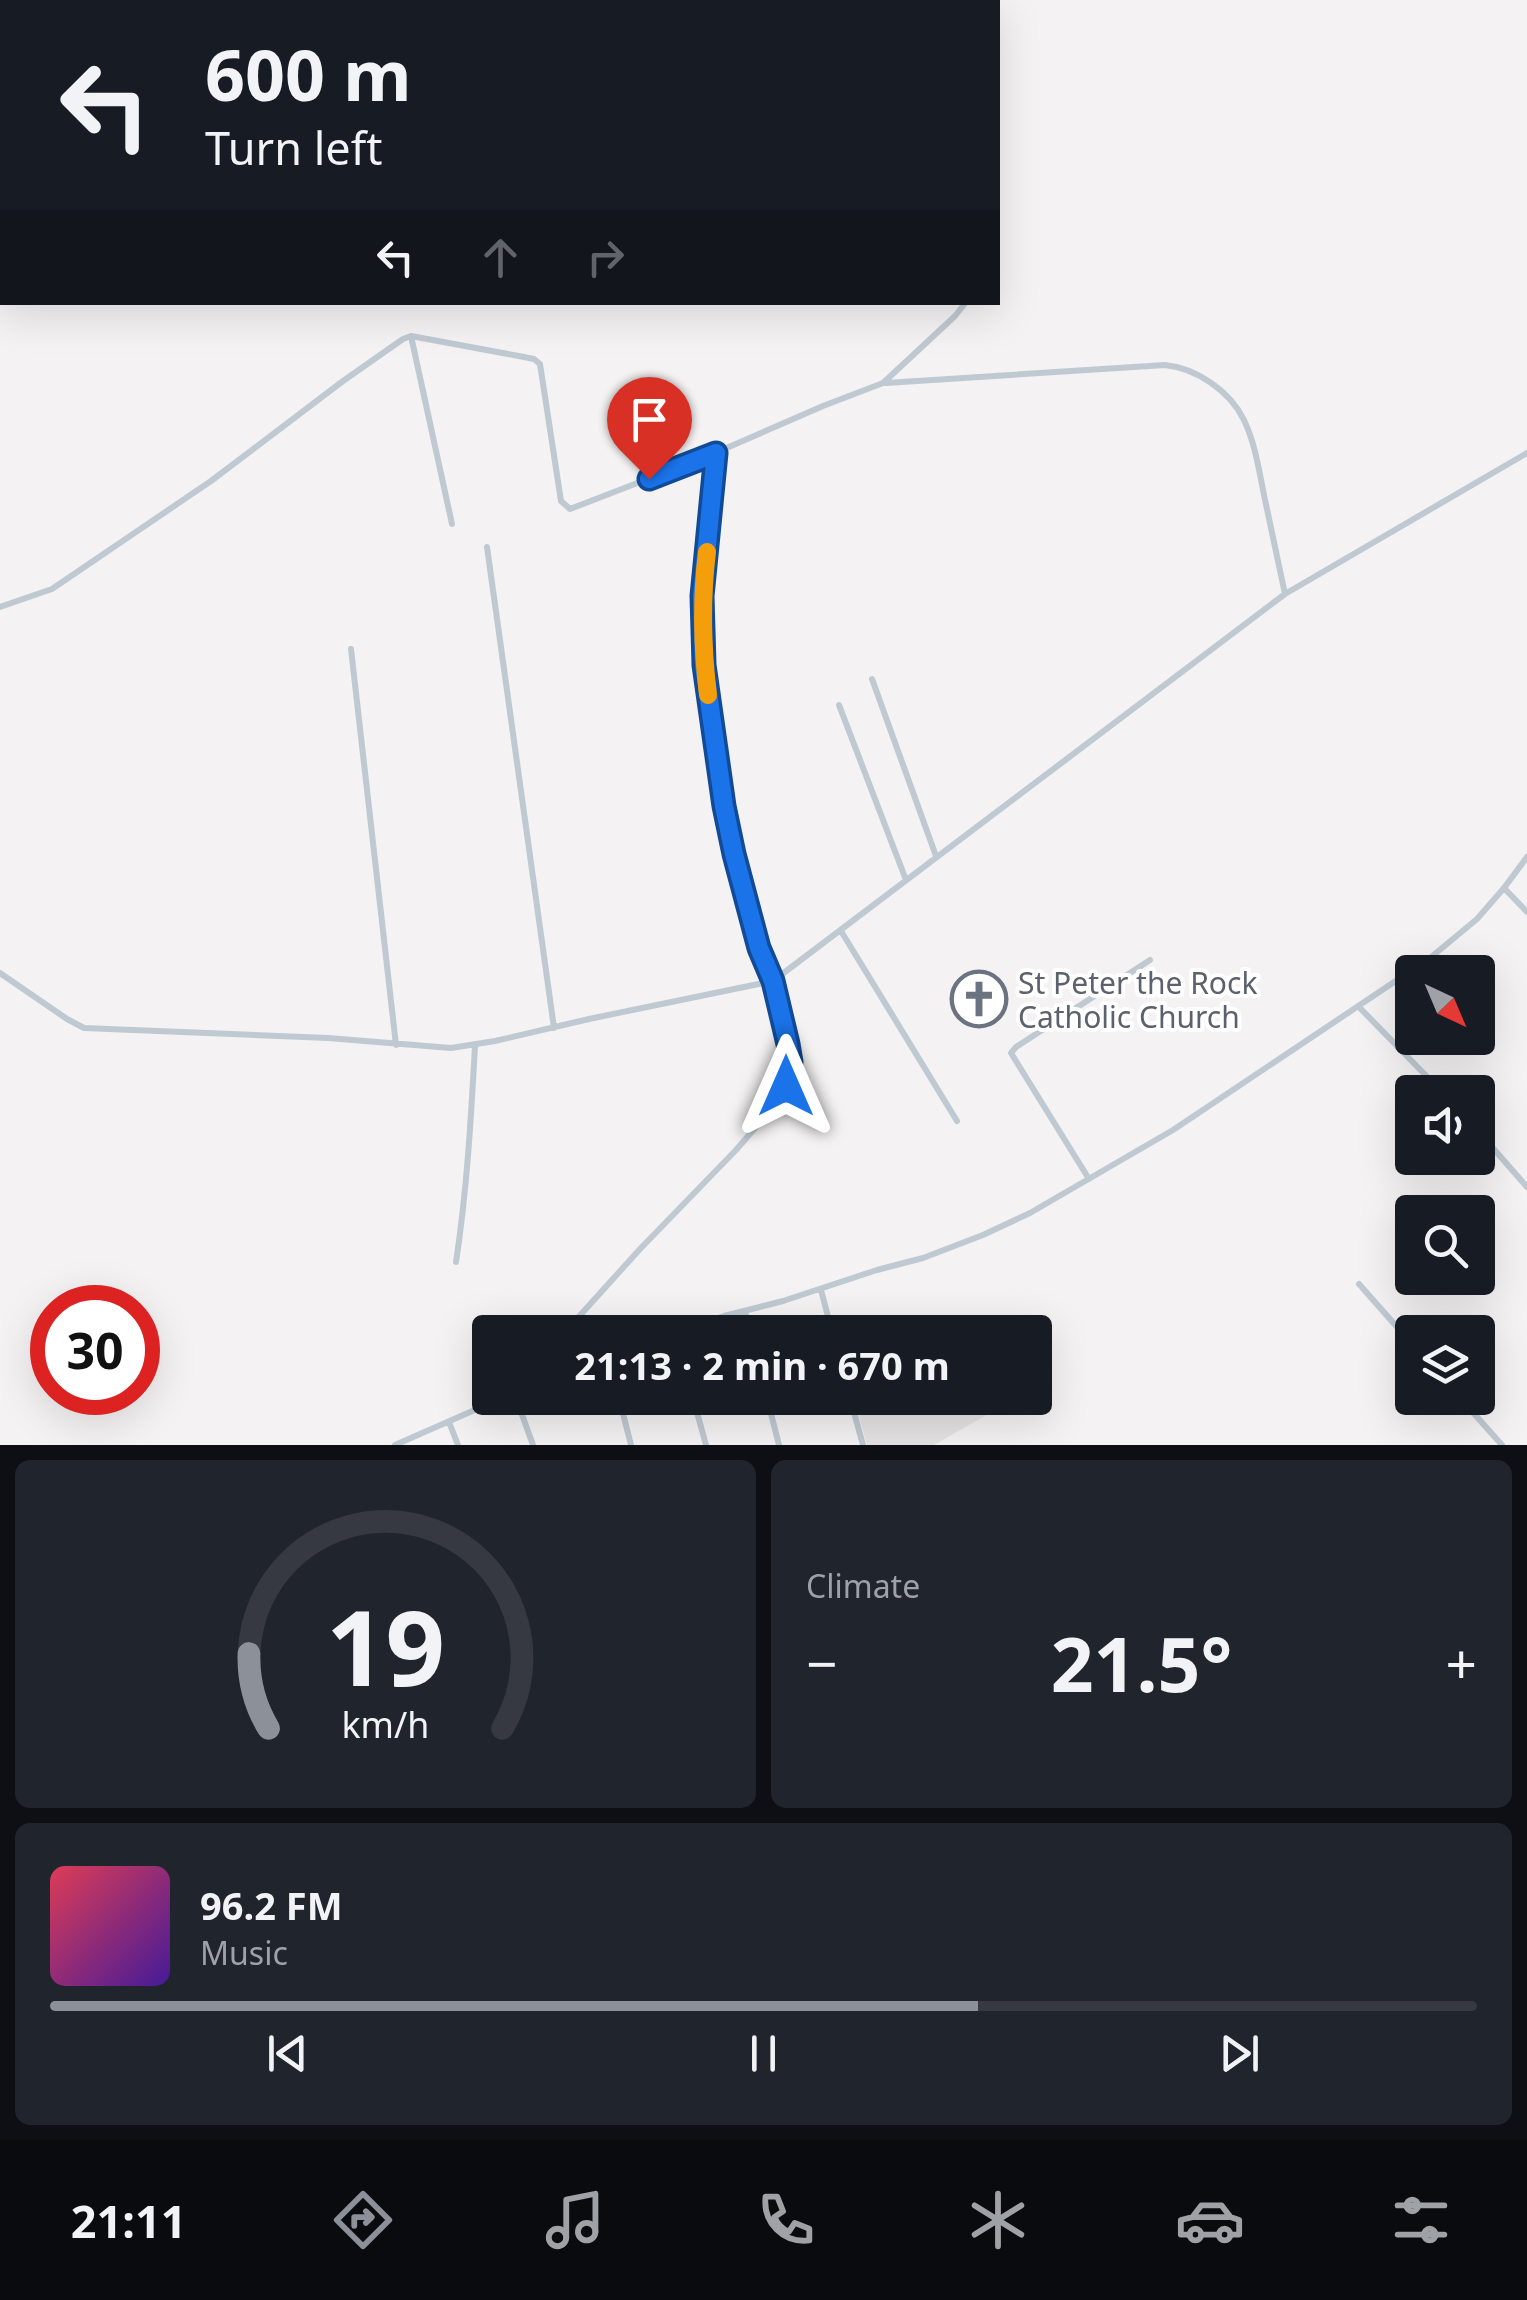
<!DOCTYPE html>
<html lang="en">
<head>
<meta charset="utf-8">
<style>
  :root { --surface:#171b24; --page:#20242c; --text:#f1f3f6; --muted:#9ea1a6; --line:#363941; --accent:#8c9099 }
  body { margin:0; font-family:"Noto Sans",sans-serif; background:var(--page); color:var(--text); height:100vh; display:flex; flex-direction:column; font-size:38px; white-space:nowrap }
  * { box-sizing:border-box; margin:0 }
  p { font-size:32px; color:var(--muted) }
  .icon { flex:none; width:55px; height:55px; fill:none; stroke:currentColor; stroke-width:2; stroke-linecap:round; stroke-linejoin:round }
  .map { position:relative; height:1445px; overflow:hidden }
  .sheet { display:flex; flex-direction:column; gap:15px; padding:15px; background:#0d0f14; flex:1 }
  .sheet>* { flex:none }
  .banner { position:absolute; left:0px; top:0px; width:1000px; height:305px; box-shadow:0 10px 40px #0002; background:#171b24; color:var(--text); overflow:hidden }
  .needle { width:65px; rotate:136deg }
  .controls { position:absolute; left:1395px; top:955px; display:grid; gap:20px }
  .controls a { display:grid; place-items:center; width:100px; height:100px; border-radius:10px; background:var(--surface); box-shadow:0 10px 40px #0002; font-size:50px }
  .speed { position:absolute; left:30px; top:1285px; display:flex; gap:20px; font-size:50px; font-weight:700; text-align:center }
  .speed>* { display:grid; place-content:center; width:130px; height:130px; border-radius:50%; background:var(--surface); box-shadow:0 10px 40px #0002; line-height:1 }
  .speed .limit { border:15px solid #d22; background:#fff; color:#111 }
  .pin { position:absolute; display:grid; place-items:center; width:85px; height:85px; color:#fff; margin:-102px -42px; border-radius:50% 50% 50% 0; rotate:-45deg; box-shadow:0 0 10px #0007 }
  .pin .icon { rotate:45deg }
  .me { position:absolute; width:110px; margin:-55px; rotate:0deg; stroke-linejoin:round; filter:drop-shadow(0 0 8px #0008) }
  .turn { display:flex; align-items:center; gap:35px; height:210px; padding:0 40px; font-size:45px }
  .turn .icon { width:130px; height:130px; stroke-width:2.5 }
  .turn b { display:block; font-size:70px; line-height:85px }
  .lanes { display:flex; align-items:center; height:95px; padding:0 40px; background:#0003; justify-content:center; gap:50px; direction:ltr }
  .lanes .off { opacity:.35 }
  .big { font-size:75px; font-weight:700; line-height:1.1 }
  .sheet .widget { flex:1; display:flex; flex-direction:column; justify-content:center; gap:15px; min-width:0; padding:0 35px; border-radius:15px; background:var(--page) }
  .sheet .dial { align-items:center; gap:0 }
  .dial svg { height:260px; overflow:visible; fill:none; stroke:var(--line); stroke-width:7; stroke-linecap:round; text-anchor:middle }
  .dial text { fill:var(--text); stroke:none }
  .song { display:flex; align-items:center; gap:30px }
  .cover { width:120px; height:120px; border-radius:15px; background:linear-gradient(135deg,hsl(350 70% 55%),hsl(260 70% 35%)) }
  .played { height:10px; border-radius:5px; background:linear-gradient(90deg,var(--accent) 65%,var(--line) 65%) }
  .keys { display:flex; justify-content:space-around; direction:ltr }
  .heat { display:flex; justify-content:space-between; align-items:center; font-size:55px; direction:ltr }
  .sheet .tiles { flex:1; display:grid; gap:15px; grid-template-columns:1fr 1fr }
  .widget:last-child { grid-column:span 2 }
  .trip { position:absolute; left:472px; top:1315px; width:580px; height:100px; border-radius:10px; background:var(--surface); box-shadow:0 10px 40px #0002; font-weight:700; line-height:100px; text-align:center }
  .tab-bar { display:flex; height:160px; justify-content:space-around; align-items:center; background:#090b0e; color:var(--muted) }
  .tab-bar .icon { width:70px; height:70px }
  .tab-bar .on { color:var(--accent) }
  .tab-bar b { font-size:45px; color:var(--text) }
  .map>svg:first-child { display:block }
</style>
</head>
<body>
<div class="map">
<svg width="1527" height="1445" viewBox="0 0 1527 1445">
  <rect width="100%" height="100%" fill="#f4f2f2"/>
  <path fill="#e5e3e4" d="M854,1398H1006L1009,1402L934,1445H867Z"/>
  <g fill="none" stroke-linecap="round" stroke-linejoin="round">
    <path stroke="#bfc9d2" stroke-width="6" d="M411,336L452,524
      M886,383L1165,365C1196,368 1230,391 1244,420C1255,443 1259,470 1264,495C1271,528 1278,561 1285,594
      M487,547L554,1028
      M0,607L52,589L211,481L343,381L403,339L411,336L524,357L534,359L540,364L561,501L570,509L715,453
      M351,649L396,1045
      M872,679L936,856
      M839,705L906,880
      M1504,888L1527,912
      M841,931L957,1121
      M0,973L67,1019L84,1028L328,1038L451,1048L495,1041L589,1019L773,981L1285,594L1527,453
      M1358,1006L1442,1092
      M1478,1131L1527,1187
      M1089,1179L1011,1053L1016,1047L1150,960
      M456,1262C467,1190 471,1118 475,1046
      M1359,1284L1412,1344
      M821,1290L832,1332
      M745,1311L751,1332
      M565,1332L640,1249L736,1150L768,1113L786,1086L791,1063L773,981L759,947L734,854L724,806L704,665L702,596L715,453L823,406L883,383L955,316L966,302
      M674,1332L724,1316L783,1301L877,1270L923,1258L983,1235L1030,1213L1173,1130L1430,958L1477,919L1504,888L1527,857
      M516,1398L533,1445
      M619,1398L631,1445
      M693,1398L706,1445
      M767,1398L779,1445
      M850,1398L863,1445
      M1460,1398L1502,1445
      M449,1422L458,1445
      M395,1445L502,1398"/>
  </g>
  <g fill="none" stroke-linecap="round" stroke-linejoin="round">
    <g stroke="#114b97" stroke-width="25">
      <path id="route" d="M649,479L716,453L702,596L704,665L724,806L734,854L759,948L773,981L788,1044L791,1062L786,1086"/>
    </g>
    <use href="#route" stroke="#1a73e8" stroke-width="18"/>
    <path stroke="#f59e0b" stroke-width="18" d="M707,552C701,600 702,646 708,695"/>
  </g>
  <defs>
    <g id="church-ring" transform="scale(2.875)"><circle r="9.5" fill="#fff" stroke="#6b7280" stroke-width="1.5"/><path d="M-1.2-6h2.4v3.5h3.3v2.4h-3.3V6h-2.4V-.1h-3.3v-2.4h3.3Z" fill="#6b7280"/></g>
  </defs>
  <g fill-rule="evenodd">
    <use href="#church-ring" x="979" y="999"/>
  </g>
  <g text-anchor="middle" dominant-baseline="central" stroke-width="8" stroke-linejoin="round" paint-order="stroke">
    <g font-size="30" fill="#5b616d" stroke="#fff" text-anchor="start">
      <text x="1018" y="982">St Peter the Rock<tspan x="1018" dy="34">Catholic Church</tspan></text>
    </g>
  </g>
</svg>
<div class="controls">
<a><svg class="needle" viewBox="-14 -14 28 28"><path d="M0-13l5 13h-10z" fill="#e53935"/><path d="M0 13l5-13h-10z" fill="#9ea1a6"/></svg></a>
<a><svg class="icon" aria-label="sound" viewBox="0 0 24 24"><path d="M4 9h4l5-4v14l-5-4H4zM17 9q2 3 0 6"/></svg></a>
<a><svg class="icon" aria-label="search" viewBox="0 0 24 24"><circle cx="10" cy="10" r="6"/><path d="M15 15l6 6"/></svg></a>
<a><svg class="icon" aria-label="layers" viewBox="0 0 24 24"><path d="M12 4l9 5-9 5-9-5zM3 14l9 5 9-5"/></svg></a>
</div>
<div class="speed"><div class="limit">30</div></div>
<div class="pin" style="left:649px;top:479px;background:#d93025"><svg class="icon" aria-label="arrive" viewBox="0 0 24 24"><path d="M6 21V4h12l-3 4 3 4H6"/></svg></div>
<svg class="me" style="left:786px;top:1086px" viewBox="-20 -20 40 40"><path d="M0-17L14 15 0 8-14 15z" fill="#1a73e8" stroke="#fff" stroke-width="4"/></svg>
<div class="trip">21:13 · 2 min · 670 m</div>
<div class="banner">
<div class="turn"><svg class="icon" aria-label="left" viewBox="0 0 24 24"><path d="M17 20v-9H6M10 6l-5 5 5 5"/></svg><div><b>600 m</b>Turn left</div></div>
<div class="lanes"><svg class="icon" aria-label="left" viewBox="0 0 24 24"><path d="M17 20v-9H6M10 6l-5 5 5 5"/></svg><svg class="icon off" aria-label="ahead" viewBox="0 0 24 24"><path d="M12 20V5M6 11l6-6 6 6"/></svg><svg class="icon off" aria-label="right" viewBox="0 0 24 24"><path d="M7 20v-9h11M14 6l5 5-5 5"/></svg></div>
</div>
</div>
<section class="sheet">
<div class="tiles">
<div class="widget dial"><svg viewBox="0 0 100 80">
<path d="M14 69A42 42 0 1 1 86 69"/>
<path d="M14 69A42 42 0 0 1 8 46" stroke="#8c9099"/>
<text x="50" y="56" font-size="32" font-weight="700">19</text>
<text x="50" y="72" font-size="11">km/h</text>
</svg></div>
<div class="widget"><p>Climate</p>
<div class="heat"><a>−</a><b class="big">21.5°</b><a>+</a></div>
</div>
<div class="widget">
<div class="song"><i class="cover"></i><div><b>96.2 FM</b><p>Music</p></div></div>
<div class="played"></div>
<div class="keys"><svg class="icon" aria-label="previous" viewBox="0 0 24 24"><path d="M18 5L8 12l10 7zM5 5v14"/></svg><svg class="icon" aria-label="pause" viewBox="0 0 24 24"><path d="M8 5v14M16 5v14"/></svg><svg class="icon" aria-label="next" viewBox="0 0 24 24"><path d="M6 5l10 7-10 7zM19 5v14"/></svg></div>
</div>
</div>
</section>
<nav class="tab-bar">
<b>21:11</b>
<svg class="icon on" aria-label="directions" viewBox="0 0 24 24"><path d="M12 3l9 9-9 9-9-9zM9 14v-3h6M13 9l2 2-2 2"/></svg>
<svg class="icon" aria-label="music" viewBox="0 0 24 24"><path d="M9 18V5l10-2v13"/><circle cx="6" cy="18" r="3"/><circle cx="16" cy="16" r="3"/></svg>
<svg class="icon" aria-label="phone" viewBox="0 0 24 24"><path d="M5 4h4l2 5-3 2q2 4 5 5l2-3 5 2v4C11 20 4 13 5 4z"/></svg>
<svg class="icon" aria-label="climate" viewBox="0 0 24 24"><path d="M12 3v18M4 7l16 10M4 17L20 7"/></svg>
<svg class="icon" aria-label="car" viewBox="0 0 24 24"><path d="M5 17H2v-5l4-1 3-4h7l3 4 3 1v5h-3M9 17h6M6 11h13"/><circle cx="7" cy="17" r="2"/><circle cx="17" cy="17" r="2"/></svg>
<svg class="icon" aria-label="filters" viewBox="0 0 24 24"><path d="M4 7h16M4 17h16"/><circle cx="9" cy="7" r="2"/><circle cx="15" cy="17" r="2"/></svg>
</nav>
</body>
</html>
